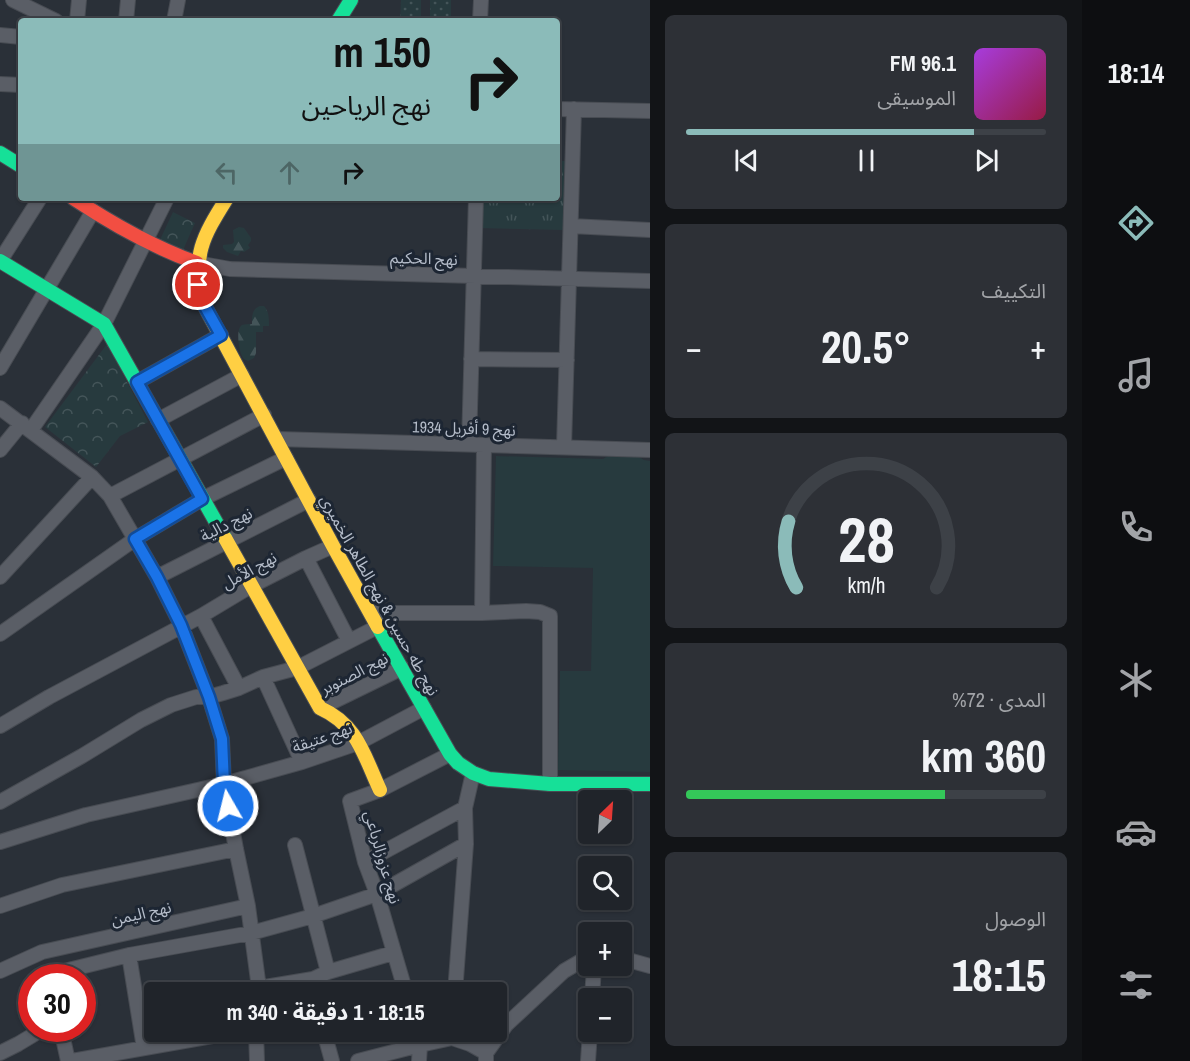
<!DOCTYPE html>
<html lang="ar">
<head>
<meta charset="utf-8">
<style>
  :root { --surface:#20242a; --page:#2d3036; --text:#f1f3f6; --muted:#a2a4a8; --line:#3d4147; --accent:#8bbbb9 }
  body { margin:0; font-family:"Archivo Narrow","Noto Sans Arabic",sans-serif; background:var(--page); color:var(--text); direction:rtl; height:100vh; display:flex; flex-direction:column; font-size:22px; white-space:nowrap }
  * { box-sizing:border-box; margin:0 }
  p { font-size:20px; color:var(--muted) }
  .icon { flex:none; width:33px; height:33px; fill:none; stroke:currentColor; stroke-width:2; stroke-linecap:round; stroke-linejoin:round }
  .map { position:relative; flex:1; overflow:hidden; direction:ltr }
  .sheet { display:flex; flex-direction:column; gap:15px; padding:15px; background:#121417; width:432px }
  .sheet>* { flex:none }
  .guide { position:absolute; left:18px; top:18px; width:542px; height:183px; border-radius:6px; box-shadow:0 2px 4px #0004,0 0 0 2px var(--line); direction:rtl; background:#8bbbb9; color:#111; overflow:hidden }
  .needle { width:39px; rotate:25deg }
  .controls { position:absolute; left:578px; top:790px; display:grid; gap:12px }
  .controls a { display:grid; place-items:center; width:54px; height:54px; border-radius:6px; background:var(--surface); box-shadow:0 2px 4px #0004,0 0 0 2px var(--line); font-size:30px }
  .speed { position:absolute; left:18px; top:964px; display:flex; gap:12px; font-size:30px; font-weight:700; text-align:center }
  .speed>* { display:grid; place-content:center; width:78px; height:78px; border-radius:50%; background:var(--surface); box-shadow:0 2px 4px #0004,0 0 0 2px var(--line); line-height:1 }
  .speed .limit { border:9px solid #d22; background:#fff; color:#111 }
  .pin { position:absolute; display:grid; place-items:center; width:51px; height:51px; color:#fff; margin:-26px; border:3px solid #fff; border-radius:50%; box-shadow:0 2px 6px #0007 }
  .me { position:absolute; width:66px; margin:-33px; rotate:352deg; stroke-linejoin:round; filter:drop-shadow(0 0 4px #0008) }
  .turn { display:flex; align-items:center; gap:21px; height:126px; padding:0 30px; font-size:27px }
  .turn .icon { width:78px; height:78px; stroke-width:2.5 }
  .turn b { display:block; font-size:42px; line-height:51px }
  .lanes { display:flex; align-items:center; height:57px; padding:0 30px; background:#0003; justify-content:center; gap:30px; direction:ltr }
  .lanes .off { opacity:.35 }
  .big { font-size:45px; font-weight:700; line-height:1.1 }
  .sheet .tile { flex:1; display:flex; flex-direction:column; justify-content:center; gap:9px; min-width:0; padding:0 21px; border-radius:9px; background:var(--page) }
  .sheet .dial { align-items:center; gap:0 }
  .dial svg { height:156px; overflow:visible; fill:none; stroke:var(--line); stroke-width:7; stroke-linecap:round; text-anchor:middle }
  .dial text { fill:var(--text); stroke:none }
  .song { display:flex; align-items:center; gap:18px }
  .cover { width:72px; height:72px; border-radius:9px; background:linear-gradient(135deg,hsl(280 70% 55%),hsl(340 70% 35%)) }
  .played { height:6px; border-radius:3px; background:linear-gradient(90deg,var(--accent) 80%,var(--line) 80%) }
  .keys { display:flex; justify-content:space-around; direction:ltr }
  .heat { display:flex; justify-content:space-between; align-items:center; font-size:33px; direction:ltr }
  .charge { height:9px; border-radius:4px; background:linear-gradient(90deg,#34c759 72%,var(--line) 0) }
  .trip { position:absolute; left:144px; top:982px; width:363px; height:60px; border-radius:6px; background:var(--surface); box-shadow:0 2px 4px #0004,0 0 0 2px var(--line); font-weight:700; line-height:60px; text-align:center; direction:rtl }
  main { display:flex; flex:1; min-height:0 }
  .menu { display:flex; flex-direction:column; width:108px; justify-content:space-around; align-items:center; background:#0d0e11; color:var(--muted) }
  .menu .icon { width:42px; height:42px }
  .menu .active { color:var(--accent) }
  .menu b { font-size:27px; color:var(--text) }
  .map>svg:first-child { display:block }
</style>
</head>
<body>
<main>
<nav class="menu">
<b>18:14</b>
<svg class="icon active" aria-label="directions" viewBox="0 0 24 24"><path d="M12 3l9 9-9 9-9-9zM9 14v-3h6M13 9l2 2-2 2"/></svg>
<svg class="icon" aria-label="music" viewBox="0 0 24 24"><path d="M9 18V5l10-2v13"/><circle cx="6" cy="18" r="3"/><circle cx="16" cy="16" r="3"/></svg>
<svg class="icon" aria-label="phone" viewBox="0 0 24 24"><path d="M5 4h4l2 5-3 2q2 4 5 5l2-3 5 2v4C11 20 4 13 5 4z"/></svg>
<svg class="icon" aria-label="climate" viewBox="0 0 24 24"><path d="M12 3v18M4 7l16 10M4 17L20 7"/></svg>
<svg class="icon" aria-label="car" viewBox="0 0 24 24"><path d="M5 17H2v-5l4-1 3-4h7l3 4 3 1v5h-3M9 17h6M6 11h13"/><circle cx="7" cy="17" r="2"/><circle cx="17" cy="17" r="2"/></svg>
<svg class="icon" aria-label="filters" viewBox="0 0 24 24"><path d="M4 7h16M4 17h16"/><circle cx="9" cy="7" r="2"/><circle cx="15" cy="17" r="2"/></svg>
</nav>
<section class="sheet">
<div class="tile">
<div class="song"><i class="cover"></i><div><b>96.1 FM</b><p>الموسيقى</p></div></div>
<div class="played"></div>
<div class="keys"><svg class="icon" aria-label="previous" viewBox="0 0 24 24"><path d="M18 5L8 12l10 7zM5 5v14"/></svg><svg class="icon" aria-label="pause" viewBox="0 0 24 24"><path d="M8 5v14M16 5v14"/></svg><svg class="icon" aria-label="next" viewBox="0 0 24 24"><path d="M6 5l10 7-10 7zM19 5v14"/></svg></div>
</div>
<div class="tile"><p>التكييف</p>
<div class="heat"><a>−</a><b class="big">20.5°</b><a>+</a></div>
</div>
<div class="tile dial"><svg viewBox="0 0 100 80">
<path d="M14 69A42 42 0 1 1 86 69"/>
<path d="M14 69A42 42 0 0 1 10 35" stroke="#8bbbb9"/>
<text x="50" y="56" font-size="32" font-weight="700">28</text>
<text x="50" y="72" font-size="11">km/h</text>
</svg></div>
<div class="tile"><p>المدى · 72%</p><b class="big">360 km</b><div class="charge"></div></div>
<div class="tile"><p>الوصول</p><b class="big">18:15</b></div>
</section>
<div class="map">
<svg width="650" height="1061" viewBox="0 0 650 1061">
  <defs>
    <pattern id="grass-tufts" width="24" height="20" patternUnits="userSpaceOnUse" patternTransform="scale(1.5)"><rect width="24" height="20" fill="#273a3e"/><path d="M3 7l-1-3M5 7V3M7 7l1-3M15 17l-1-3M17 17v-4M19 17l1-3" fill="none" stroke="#445559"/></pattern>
    <pattern id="forest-firs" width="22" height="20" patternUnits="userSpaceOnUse" patternTransform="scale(1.5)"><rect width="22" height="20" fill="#273a3e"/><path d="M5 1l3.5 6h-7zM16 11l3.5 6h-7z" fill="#445559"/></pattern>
    <pattern id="park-crowns" width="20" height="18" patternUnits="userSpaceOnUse" patternTransform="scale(1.5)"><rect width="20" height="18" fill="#273a3e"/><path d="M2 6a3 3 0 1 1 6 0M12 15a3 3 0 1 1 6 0" fill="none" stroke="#445559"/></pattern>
    <pattern id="garden-dots" width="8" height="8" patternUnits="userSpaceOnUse" patternTransform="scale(1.5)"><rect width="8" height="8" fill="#273a3e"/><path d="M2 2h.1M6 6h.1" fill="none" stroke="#445559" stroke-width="1.8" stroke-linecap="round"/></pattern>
  </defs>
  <rect width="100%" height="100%" fill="#2a3038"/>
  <path fill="url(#grass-tufts)" d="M557,161H568L564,230L479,228L480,198H556Z"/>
  <path fill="url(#forest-firs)" d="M239,227L244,228L251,238V241L248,245L250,248L244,252L241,251L238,256L227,252L223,248V245L232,244L234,242L233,230Z
    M260,306H264C269,311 269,319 269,326H263V332H256V353L254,358L248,361C247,360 245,360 244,359C239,354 235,329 242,325C245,324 249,324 252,324C252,316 252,309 260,306Z"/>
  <path fill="url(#park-crowns)" d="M173,212L195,223L183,250L159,242Z
    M107,344L148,422L120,436L96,467L45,427Z"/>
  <path fill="url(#garden-dots)" d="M401,0H421V21H400Z
    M430,0H451V21H430Z"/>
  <path fill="#273a3e" d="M496,456L603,459L608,456L639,457L644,460L650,461V772L558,770L560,671H591L593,568L493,566Z"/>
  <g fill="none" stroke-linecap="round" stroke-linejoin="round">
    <g stroke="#484c53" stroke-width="16">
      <path id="street" d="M13,0L56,21
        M77,21L79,0
        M126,21L128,0
        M174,21L178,0
        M480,21L481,0
        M0,35L21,37
        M0,84L21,85
        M556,109L650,111
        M571,226L650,230
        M0,261L40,198
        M197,263L230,269L650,281
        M471,359L567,360
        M0,368L93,211
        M137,382L221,335
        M0,408L92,477L110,496L157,577L181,625L209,697L222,739L224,784L236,849L248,906L259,988L258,993
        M158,420L242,375
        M31,430L104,324L167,198
        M277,439L650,450
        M469,444L476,198
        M564,447L574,109
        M0,450L22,423
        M110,496L264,415
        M306,558L349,641
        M0,577L92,477
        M157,577L309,500
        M372,613H482L526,611L540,612L550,616V784
        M482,613L484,445
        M201,616L239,688
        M0,634L135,539L202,499L286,458
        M263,677L302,762
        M320,708L402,668
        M0,726L49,697L201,616L251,586L306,558L333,546
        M0,802L82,756L141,720L171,705L196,697H209L223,693L239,688L263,677L297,668L379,626
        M0,842L86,815L224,784L302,762L358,743L424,708
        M295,845L328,972
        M365,862L465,808
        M0,906L62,885L236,849
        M129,955L144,1048
        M621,958L650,966
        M0,971L42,952L248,906
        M48,975L129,955L251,933L313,916L377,894L466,844
        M259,988L313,979L328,972L393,953
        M406,993L377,894L365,862L350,801L380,790L450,754
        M455,993L466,844L465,808L473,773
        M592,999L594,966
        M61,1029L68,1061
        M256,1032L257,1061
        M324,1032L332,1061
        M417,1032L420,1045L419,1061
        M0,1053L18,1044L43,1029
        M72,1061L235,1032
        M358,1061L420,1045L452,1038L470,1044L486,1053
        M486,1061V1053L506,1025L564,971L588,957
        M588,1061L590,1032"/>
    </g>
    <g stroke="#484c53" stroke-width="16">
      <path id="fast" d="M338,21L351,0
        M0,153L21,166
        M0,261L104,324L225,538
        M378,627L450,754L458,763L473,773L489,779L550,784H650"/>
    </g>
    <g stroke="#484c53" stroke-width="16">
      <path id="slow" d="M227,198C202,238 192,255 203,303L333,546L378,627
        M225,538L320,708C358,725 364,756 380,790"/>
    </g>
    <g stroke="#484c53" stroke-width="16">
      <path id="jam" d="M73,198C112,224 153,247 197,263"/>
    </g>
    <use href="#street" stroke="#5a5e66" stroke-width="14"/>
    <use href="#fast" stroke="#16e098" stroke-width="14"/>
    <use href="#slow" stroke="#ffcf43" stroke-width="14"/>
    <use href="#jam" stroke="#f24e42" stroke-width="14"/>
  </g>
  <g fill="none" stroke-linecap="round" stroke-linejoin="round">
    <g stroke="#114b97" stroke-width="15">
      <path id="route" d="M198,285L203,303L221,335L137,382L202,499L135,539L157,577L181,625L209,697L222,739L224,784L228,806"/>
    </g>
    <use href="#route" stroke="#1a73e8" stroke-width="10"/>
  </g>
  <g text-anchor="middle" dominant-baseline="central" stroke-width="6" stroke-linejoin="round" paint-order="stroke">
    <g font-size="16" fill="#b4bcc9" stroke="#1d2633">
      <text transform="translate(424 258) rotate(2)">نهج الحكيم</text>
      <text transform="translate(464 428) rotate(2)">نهج 9 أفريل 1934</text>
      <text transform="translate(226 524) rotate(-27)">نهج دالية</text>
      <text transform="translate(249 570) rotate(-29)">نهج الأمل</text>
      <text transform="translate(380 595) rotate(61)">نهج طه حسين &amp; نهج الطاهر الخميري</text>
      <text transform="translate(354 673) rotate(-27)">نهج الصنوبر</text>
      <text transform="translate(322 737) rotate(-19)">نهج عتيقة</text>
      <text transform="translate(383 857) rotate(74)">نهج عزوزالرباعي</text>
      <text transform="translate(141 913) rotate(-13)">نهج اليمن</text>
    </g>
  </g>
</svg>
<div class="controls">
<a><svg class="needle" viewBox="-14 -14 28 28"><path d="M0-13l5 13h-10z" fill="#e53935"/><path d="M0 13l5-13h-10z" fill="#a2a4a8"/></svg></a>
<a><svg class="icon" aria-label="search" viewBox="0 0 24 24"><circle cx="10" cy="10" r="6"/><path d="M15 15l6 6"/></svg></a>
<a>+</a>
<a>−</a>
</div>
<div class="speed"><div class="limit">30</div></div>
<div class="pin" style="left:198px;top:285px;background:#d93025"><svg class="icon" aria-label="arrive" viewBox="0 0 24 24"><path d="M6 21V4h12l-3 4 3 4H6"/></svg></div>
<svg class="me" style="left:228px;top:806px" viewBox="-20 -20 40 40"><circle r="17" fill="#1a73e8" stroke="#fff" stroke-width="3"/><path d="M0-11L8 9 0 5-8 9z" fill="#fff"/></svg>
<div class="trip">18:15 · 1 دقيقة · 340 m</div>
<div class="guide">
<div class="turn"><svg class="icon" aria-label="right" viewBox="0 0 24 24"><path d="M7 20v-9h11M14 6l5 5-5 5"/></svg><div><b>150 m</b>نهج الرياحين</div></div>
<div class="lanes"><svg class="icon off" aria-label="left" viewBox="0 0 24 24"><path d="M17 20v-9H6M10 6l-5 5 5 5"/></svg><svg class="icon off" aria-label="ahead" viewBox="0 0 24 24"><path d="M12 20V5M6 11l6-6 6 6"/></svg><svg class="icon" aria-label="right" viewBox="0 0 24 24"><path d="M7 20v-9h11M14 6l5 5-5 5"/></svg></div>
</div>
</div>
</main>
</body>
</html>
